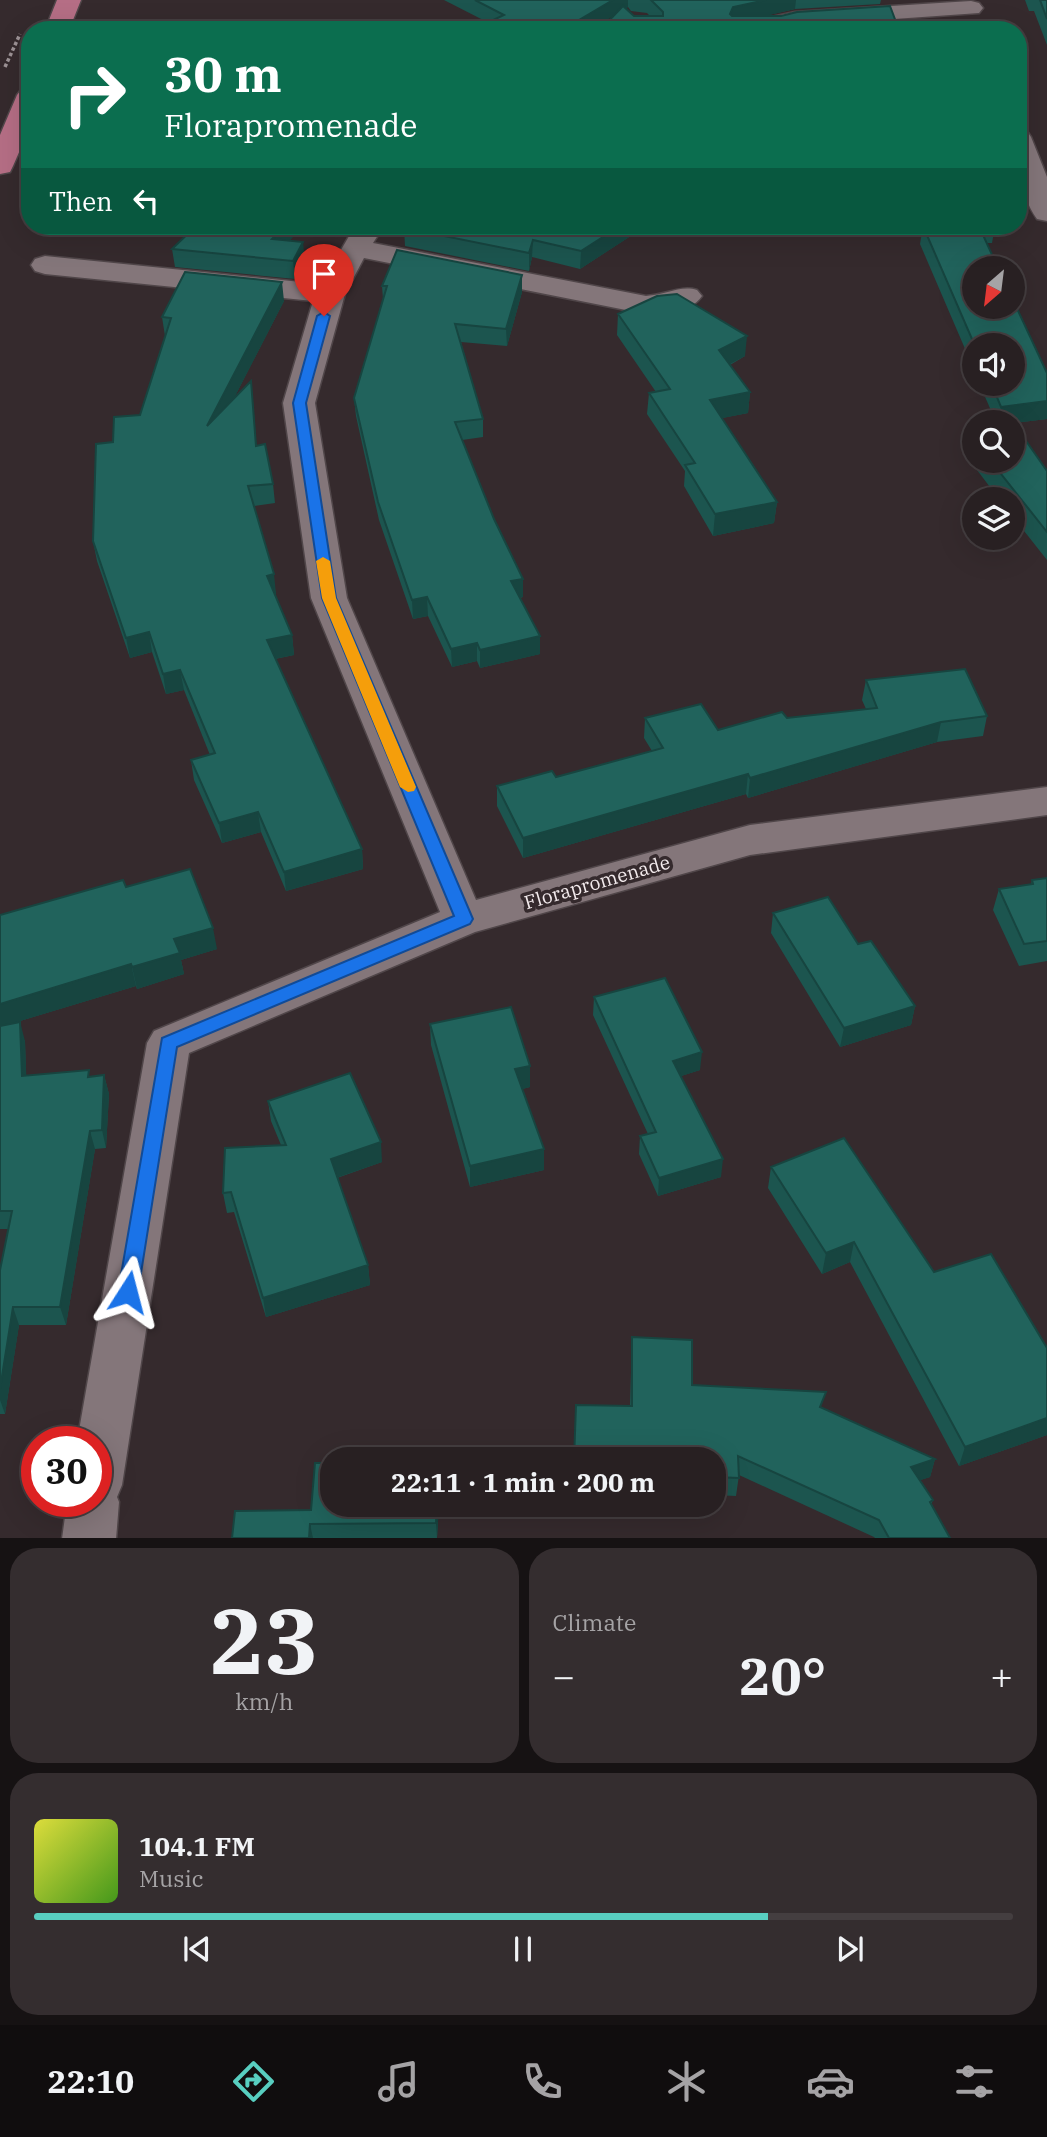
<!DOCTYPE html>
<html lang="en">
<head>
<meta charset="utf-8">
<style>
  :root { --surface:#282022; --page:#342d2f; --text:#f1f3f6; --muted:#a5a3a5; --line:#443e40; --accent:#58cec0 }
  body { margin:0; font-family:"IBM Plex Serif",serif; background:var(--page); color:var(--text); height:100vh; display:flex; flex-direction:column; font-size:26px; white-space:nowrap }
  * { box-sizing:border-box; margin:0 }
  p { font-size:23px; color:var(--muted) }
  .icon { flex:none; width:38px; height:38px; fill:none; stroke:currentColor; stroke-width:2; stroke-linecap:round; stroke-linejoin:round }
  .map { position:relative; height:1538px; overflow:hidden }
  .details { display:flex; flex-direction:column; gap:10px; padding:10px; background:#161213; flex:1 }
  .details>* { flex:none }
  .top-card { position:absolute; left:21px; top:21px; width:1006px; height:214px; border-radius:28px; box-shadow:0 7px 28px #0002,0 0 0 2px var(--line); background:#0b6e4f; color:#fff; overflow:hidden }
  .needle { width:46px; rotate:208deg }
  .controls { position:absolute; left:962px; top:256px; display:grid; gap:14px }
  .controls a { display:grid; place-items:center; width:63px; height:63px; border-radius:50%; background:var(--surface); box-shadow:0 7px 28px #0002,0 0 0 2px var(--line); font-size:35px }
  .speed { position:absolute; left:21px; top:1426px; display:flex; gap:14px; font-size:35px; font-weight:700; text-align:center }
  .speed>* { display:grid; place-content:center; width:91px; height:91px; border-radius:50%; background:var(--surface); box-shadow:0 7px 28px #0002,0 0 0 2px var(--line); line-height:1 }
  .speed .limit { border:10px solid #d22; background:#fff; color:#111 }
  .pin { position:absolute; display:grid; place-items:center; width:60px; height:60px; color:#fff; margin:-72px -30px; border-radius:50% 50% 50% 0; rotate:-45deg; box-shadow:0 0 7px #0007 }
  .pin .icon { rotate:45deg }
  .me { position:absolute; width:77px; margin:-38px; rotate:9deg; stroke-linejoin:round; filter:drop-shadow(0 0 5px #0008) }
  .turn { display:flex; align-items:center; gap:24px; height:147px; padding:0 28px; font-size:32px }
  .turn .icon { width:91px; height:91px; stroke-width:2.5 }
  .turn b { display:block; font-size:49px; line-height:60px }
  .then { display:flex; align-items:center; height:66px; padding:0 28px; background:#0003; gap:14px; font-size:26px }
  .big { font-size:52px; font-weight:700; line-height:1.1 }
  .details .card { flex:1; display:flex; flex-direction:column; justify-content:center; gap:10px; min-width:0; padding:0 24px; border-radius:28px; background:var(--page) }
  .details .dial { align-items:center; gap:0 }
  .dial b { font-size:91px; line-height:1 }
  .song { display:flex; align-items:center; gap:21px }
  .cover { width:84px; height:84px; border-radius:10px; background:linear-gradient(135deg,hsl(60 70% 55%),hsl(100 70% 35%)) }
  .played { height:7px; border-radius:4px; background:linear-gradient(90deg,var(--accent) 75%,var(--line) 75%) }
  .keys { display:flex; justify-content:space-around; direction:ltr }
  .heat { display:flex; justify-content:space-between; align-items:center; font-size:38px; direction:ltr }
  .details .tiles { flex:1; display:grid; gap:10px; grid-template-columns:1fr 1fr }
  .card:last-child { grid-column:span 2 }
  .trip { position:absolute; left:320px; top:1447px; width:406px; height:70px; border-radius:28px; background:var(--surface); box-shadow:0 7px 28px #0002,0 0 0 2px var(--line); font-weight:700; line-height:70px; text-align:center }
  .tab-bar { display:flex; height:112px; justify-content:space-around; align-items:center; background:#100d0e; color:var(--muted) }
  .tab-bar .icon { width:49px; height:49px }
  .tab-bar .on { color:var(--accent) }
  .tab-bar b { font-size:32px; color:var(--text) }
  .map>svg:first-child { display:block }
</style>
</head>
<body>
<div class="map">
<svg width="1047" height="1539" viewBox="0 0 1047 1539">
  <rect width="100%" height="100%" fill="#352a2d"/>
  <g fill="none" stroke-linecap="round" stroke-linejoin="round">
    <g stroke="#504649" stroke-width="3">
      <path id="minor" d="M971,1L979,3L983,8L979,13L795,26L779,30H731L734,25L795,12Z
        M1018,129L1027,131L1031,137L1047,177V221L1037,219C1018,192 1018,161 1018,129Z
        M355,226H384L373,243L646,296C666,295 680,285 697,290L702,296C689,314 666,313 646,314L364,258L345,294L315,403L347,598L476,900L750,825L1047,787V815L750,855L475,932L189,1053L122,1485L117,1497L119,1502L116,1539H62L67,1502H96V1442H77L147,1043L154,1031L440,912L311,598L283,403L313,301L45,274L35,271L31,265L35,259L45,256L321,284Z"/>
    </g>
    <g stroke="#504649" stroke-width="3">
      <path id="major" d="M57,0H81L69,30H45Z
        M30,87V127L13,166L10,172L0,174V135L17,95L21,90Z"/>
    </g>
    <path stroke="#9d9396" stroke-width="3.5" stroke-dasharray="3.5 2.5" stroke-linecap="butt" d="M5,67L20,34"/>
    <use href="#minor" fill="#84767a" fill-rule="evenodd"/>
    <use href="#major" fill="#b56e85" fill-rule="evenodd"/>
  </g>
  <path fill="#1c554f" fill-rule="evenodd" d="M444,0H881L880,4L795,9L764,16H781L797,12L890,6L899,30H600L614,15L590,30H472L487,22ZM628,7L631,11L647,13L650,16H634L626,8Z
    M1025,0H1047V45L1034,11H1029Z
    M196,226H303L289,241L305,260L295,279L175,267L172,249Z
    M646,226L580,269L532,257L529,271L405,246L404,228Z
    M923,226H995L992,243H987L1047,419L1013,423V422H996L979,383H1013L975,345V372L920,244Z
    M382,286L522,292L507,346L461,342L483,419V437L462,440L523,597L520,598L540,654L480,668L477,661L452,667L428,616L413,619L379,520L356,416L354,398L383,299Z
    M284,301L233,400L251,381L256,445L273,484L275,503L254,506L276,594H275L292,635L294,655L275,659L362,849L363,869L286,891L261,832L222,843L194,780L191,760L210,755L184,690L166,694L152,652L130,658L97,561L93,541L113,442L140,415L165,336L162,317Z
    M618,314L745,356L730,365L750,392L748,413L722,418L777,502L774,523L713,536L684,486L685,471L647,414L649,393L656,392L617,335Z
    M975,460H1013L1047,471V560L1013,517V499H999L974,466Z
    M866,680L987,716L983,736L937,742L748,798L746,794L523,858L497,806V786L556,777L652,751L644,738L645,718L718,730L787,718L866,709L862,700Z
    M1047,878V961L1019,966L993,910L999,889L1031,884L1032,880Z
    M126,887L217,949L181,960L184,974L137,989L136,986L10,1024L25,1041L26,1075L91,1077L104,1075L109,1094L106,1148L95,1149L66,1325H19L5,1414H0V1270L8,1229H0V915Z
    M773,913L858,944L915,1006L911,1025L840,1047L771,933Z
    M594,997L700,1070L681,1076L721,1177L658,1196L639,1154L640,1136L648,1134L593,1015Z
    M430,1024L530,1066V1087L522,1089L544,1149V1170L470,1187L431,1045Z
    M268,1101L382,1162L337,1178L368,1265L370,1285L266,1317L234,1212L227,1213L223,1193L281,1145L271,1121Z
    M771,1167L1047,1348V1435L959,1466L850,1262L822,1274L768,1188Z
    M632,1337L692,1385L823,1408L935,1459L930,1477L920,1480L933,1500L931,1505L950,1538H875L874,1537L739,1475L736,1496L714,1495V1460L630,1406Z
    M332,1505H439L437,1538H232L311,1510Z"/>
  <path fill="#174540" d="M613,0H628V7L590,30H562Z
    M766,0H796L795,9L732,24L730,14L733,7Z
    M285,226H303L274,257L272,239Z
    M620,226H646L580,269L581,251Z
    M533,240L532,257L529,271V253Z
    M303,242L305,260L295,279L293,261Z
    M522,275V292L507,346L506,329Z
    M282,282L284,301L210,445L207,426Z
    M747,336L745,356L717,371L719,350Z
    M251,381L253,400L258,465L256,446Z
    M750,392L748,413L708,421L710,400Z
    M1047,401V419L1013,423V422H998L1001,407Z
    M777,502L774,523L713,536L715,514Z
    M274,574L276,594L269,595L267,576Z
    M523,579V597L511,599V581Z
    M427,597L428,616L413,619L412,600Z
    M149,632L152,652L130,658L126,638Z
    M292,635L294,655L269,660L267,640Z
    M540,636V654L480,668V650Z
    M477,643V661L452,667L451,649Z
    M180,670L184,690L166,694L163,674Z
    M941,722L937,742L748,798L750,778Z
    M748,774L746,794L523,858V838Z
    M258,812L261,832L222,843L219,823Z
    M362,849L363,869L286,891L284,872Z
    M213,928L217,949L181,960L184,974L137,989L132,967L174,939Z
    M131,964L136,986L0,1027V1004Z
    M915,1006L911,1025L840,1047L844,1028Z
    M20,1022L25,1041L27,1094L22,1076Z
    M702,1052L700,1070L672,1079L673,1061Z
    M530,1066V1087L515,1091V1069Z
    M104,1075L109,1094L106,1148L102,1130Z
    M90,1131L95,1149L66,1325L60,1307Z
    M381,1142L382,1162L333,1179L331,1159Z
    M544,1149V1170L470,1187V1166Z
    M723,1159L721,1177L658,1196L659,1178Z
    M854,1242L850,1262L822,1274L826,1253Z
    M368,1265L370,1285L266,1317L263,1298Z
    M13,1307L19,1325L5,1414L0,1400V1389Z
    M1047,1418V1435L959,1466L965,1447Z
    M935,1459L930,1477L906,1485L911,1467Z
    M437,1505H439L437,1538L436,1523Z
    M310,1524L313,1538H309Z"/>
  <path fill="#21635c" stroke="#174540" stroke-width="2" d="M475,0H613L562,30H472L504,15Z
    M651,0H766L733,7L730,14L732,16H781L797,12L890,6L899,30H600L623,6L634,16H663V12Z
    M1040,0H1047V19Z
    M196,226H285L272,239L303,242L293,261L172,249Z
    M406,226H620L581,251L533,240L529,253L404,228Z
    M923,226H979L998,268H975V306H1013V300L1047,373V401L1001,407L991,383H1013V345L975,346Z
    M397,250L522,275L506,329L455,324L483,419L455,422L494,519L523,579L511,581L540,636L480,650L477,643L451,649L427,597L412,600L378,502L354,398L387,286H382Z
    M185,272L282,282L207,426L251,381L256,446L265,444L273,484L248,486L274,574L267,576L292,635L267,640L362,849L284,872L258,812L219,823L191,760L215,753L180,670L163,674L149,632L126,638L93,541L96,444L113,442L114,417L140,415L171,318L162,317Z
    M677,294L747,336L719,350L750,392L710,400L777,502L715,514L685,465L695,463L649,393L670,389L618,314L657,296Z
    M1024,438L1047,471V532L990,460H1013V440Z
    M965,669L987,716L941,722L750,778L748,774L523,838L497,786L552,771L556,777L663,748L645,718L701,704L718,730L782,712L787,718L877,708L866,680Z
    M190,869L213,928L174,939L180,953L132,967L131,964L0,1004V915L123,880L126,887Z
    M1047,878V941L1024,944L999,889L1033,884L1032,880Z
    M828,897L858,944L871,941L915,1006L844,1028L773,913Z
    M665,978L702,1052L673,1061L723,1159L659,1178L640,1136L656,1132L594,997Z
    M511,1007L530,1066L515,1069L544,1149L470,1166L430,1024Z
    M20,1022L22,1076L89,1070L88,1077L104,1075L102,1130L90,1131L60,1307H13L0,1389V1270L12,1211H0V1026Z
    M350,1073L381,1142L331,1159L368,1265L263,1298L231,1192L223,1193L225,1148L286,1145L268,1101Z
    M844,1138L934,1272L991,1254L1047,1348V1418L965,1447L854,1242L826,1253L771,1167Z
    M632,1337L692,1340V1385L826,1392L820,1407L935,1459L911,1467L933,1500L930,1502L950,1538H889L879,1520L738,1456L739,1478L714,1477V1460H574L576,1405L632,1406Z
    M393,1446H439V1460H392Z
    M315,1463H332V1505H437L436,1523L310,1524L309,1538H232L235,1511L311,1510Z"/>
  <path fill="#1a73e8" stroke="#114b97" stroke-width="2" d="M324,312L330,316L306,403L336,598L473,919L470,924L177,1047L138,1292L135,1298L128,1301L121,1298L118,1292L162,1038L454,916L322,598L293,403L317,316Z"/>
  <path fill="#f59e0b" d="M323,557L330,561L336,598L416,787L414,791L408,792L400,787L322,598L316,561Z"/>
  <g text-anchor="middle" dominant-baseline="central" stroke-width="7" stroke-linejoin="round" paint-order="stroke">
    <g font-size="19" fill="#f3ebed" stroke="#352a2d">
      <text transform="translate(597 882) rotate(-16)">Florapromenade</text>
    </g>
  </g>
</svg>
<div class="controls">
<a><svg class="needle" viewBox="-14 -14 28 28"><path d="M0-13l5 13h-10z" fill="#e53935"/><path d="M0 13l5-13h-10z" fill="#a5a3a5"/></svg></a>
<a><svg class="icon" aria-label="sound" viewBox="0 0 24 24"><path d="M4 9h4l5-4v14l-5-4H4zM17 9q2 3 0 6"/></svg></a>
<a><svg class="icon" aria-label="search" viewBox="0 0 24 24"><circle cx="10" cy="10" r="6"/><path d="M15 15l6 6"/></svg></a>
<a><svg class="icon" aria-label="layers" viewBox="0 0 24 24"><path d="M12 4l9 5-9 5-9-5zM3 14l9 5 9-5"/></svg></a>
</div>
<div class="speed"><div class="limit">30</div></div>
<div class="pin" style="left:324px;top:316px;background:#d93025"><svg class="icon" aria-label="arrive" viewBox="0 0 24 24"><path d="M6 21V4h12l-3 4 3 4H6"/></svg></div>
<svg class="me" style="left:128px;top:1292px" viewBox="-20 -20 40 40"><path d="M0-17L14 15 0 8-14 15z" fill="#1a73e8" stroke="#fff" stroke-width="4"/></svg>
<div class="trip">22:11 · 1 min · 200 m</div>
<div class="top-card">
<div class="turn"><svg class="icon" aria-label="right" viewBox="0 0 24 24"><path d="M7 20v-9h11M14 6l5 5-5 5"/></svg><div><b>30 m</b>Florapromenade</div></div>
<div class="then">Then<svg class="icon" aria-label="left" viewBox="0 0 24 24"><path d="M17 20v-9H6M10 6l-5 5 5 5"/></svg></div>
</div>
</div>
<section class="details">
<div class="tiles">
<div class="card dial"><b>23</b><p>km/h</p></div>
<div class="card"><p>Climate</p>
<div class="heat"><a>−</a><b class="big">20°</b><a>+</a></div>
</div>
<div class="card">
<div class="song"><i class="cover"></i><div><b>104.1 FM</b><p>Music</p></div></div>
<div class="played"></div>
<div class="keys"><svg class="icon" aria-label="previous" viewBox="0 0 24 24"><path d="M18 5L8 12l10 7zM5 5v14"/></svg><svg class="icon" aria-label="pause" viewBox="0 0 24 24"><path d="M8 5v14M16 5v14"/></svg><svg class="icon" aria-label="next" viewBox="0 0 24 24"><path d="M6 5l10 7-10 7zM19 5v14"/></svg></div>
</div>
</div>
</section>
<nav class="tab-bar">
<b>22:10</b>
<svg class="icon on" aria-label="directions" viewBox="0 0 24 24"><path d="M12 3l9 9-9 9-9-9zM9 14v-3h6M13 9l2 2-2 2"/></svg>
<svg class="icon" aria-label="music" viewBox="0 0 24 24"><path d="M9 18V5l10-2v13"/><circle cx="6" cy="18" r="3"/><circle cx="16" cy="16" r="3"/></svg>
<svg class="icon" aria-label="phone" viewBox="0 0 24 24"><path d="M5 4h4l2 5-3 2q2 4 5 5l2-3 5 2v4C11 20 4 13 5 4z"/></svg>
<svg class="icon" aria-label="climate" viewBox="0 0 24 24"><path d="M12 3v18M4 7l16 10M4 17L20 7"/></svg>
<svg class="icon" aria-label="car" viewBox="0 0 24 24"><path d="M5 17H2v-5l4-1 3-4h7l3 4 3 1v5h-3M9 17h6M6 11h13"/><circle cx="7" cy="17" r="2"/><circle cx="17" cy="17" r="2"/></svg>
<svg class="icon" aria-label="filters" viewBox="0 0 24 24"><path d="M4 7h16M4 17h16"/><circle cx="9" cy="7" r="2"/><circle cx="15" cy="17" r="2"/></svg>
</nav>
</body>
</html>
